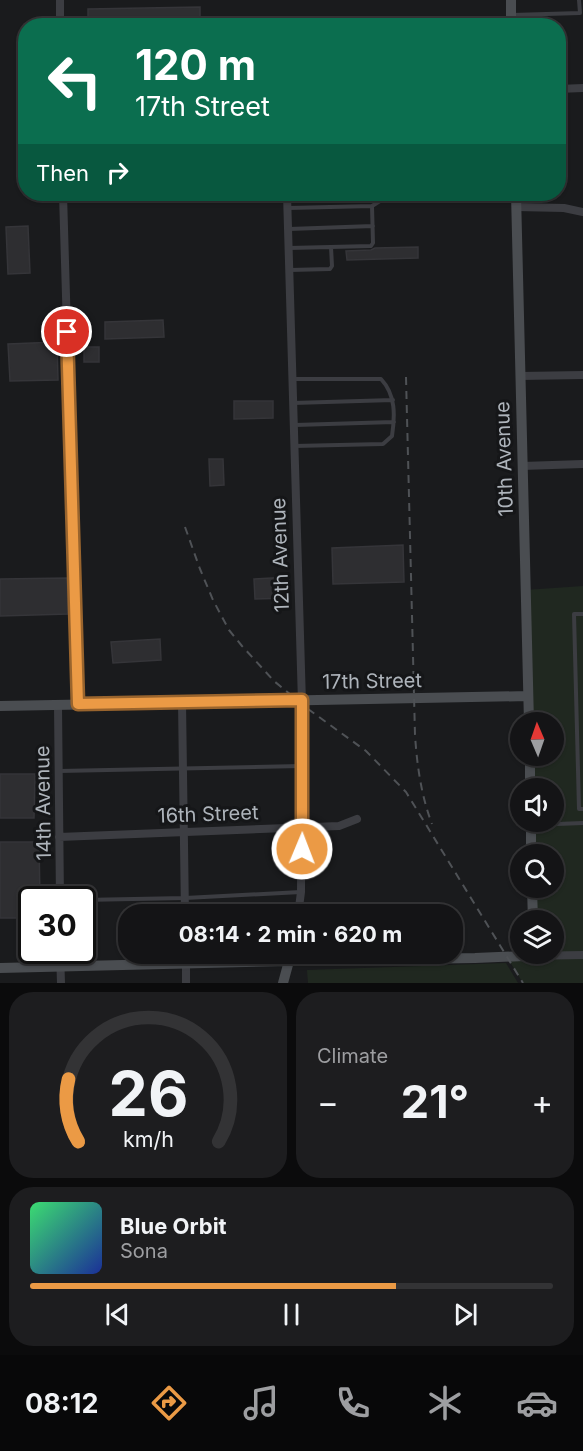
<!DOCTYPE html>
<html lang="en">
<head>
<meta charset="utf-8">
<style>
  :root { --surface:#141416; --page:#1d1d1f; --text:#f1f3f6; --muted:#9d9ea1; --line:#333335; --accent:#eb9a45 }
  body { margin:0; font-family:Inter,sans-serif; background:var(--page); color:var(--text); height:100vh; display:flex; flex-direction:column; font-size:22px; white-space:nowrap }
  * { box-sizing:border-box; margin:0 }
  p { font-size:20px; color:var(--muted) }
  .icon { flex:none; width:33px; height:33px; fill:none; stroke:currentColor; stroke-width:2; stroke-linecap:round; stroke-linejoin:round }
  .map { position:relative; height:983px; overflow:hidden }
  .drawer { display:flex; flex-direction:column; gap:9px; padding:9px; background:#0b0b0c; flex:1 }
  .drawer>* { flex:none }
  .guide { position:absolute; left:18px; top:18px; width:548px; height:183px; border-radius:24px; box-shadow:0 2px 4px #0004,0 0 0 2px var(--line); background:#0b6e4f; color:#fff; overflow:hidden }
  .needle { width:39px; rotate:358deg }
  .tools { position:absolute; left:510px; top:712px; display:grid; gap:12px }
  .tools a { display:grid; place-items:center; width:54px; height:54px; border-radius:50%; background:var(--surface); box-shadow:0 2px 4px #0004,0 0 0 2px var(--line); font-size:30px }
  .speed { position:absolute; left:18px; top:886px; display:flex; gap:12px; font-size:30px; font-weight:700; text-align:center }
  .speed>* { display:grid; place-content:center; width:78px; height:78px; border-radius:50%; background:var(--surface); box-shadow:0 2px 4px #0004,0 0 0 2px var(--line); line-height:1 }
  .speed .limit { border:3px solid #111; border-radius:9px; background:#fff; color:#111 }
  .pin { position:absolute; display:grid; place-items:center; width:51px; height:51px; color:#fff; margin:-26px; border:3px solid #fff; border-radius:50%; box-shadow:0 2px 6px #0007 }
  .me { position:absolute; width:66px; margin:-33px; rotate:1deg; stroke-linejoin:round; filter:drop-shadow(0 0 4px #0008) }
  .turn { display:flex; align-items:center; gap:21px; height:126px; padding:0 18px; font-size:27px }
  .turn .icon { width:78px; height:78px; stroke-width:2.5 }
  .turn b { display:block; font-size:42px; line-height:51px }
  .then { display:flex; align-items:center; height:57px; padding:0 18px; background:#0003; gap:12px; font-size:22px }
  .big { font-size:45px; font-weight:700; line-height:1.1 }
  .drawer .card { flex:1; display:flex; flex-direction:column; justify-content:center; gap:9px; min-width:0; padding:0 21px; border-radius:24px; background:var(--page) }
  .drawer .dial { align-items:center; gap:0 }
  .dial svg { height:156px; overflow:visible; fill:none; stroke:var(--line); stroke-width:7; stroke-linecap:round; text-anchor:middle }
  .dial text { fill:var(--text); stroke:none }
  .song { display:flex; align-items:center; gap:18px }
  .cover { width:72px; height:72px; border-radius:9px; background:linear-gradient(135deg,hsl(140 70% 55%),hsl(230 70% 35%)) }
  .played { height:6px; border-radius:3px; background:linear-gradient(90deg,var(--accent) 70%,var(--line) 70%) }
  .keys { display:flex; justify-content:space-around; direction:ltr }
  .heat { display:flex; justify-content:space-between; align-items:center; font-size:33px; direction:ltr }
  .drawer .tiles { flex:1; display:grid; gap:9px; grid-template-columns:1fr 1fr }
  .card:last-child { grid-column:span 2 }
  .trip { position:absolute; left:118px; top:904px; width:345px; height:60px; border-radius:24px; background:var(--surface); box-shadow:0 2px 4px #0004,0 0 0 2px var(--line); font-weight:700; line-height:60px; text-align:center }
  .menu { display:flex; height:96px; justify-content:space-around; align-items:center; background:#080809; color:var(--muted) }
  .menu .icon { width:42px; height:42px }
  .menu .on { color:var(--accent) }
  .menu b { font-size:27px; color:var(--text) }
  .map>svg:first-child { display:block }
</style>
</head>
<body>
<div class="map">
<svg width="583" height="983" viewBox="0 0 583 983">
  <rect width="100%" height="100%" fill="#1a1b1d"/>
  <path fill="#202820" d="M583,586V983H523L507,957L554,954V921H533L532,888H554V855H531V822H554V789H530V756H554V723H529L525,590Z
    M506,963L518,983H308L307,970Z"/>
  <path fill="#2e2e31" stroke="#353539" stroke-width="1.5" d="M200,7V26H88V9Z
    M28,226L30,273L8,274L6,227Z
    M418,247V258L347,260L346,251L371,250L375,248Z
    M163,320L164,337L105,339V322Z
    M57,342L58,380L10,381L8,344Z
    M84,347H99V362H84Z
    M234,401H273V418L234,419Z
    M209,459H223L224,485L210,486Z
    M403,545L404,582L333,584L332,548Z
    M289,577V598L255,599L254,579Z
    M67,578L68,614L0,616V579Z
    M160,639L161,660L113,663L111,642Z
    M0,774H35L34,818H0Z
    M0,842H39L40,900H32V918H0Z"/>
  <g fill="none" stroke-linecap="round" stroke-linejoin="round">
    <path stroke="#3c3d42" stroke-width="4" d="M512,15L580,13L579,0
      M372,206L380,201L379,194
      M288,208L372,206L373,243L371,246L289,248
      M289,229L373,226
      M290,270L330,269L332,266L331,247
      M293,379H381C396,395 395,416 392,436L383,444L294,446
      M293,403L393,400
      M295,425L394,422
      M583,614H574L579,809H583
      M59,771L301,766
      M531,825L583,823
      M82,900L185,898L301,892"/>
    <path stroke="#3c3d42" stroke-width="8" d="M60,0V26
      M558,89L583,88
      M63,194L78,704
      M287,194L302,703L301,892L298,915
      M516,207L564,208L583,212
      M520,376L583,375
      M522,466L583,464
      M182,702L185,915
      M58,705L60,900
      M59,837L339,826L357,819
      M60,951L61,983
      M186,954V983
      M524,956L583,955"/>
    <path stroke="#4a4d51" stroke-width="10" d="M511,0V26
      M516,194L529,723
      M0,706L528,696
      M530,756V789
      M531,822V855
      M532,888L533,921
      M0,968L289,961L475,958L524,956L526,954
      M283,983L289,961"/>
    <path stroke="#4f5256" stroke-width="2" stroke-dasharray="8 6" stroke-linecap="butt" d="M406,377L415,735C417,765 421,795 432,824
      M185,527L200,569L213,600L229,630L242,646L274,681L308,709L366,751L406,792L523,983"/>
  </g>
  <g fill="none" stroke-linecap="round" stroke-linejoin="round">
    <g stroke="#99642d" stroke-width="15">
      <path id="route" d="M67,332L78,704L302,700V849"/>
    </g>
    <use href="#route" stroke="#eb9a45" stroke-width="10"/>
  </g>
  <g text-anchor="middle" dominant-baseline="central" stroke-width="6" stroke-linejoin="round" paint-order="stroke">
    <g font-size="20" fill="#aeb4bb" stroke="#151618">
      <text transform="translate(504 459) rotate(-92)">10th Avenue</text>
      <text transform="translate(280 555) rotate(-92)">12th Avenue</text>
      <text transform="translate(372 681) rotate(-1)">17th Street</text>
      <text transform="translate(43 803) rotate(-91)">14th Avenue</text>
      <text transform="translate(208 814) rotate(-2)">16th Street</text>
    </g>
  </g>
</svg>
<div class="tools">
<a><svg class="needle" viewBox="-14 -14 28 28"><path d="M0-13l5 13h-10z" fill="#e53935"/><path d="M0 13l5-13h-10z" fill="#9d9ea1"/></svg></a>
<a><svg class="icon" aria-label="sound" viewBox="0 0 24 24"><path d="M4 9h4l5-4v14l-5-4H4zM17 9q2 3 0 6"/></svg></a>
<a><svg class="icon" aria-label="search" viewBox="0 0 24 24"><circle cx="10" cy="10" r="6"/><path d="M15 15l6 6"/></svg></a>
<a><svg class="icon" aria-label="layers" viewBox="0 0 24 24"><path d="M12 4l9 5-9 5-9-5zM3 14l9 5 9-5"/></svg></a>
</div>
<div class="speed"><div class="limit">30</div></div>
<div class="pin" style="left:67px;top:332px;background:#d93025"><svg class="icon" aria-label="arrive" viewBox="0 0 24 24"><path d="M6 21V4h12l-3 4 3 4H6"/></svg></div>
<svg class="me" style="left:302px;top:849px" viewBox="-20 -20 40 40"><circle r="17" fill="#eb9a45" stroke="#fff" stroke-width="3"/><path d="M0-11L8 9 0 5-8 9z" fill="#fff"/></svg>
<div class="trip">08:14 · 2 min · 620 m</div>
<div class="guide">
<div class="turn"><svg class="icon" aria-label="left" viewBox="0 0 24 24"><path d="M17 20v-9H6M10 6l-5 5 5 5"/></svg><div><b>120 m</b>17th Street</div></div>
<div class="then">Then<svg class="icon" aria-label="right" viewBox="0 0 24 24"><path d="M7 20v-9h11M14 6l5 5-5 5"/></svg></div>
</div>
</div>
<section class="drawer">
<div class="tiles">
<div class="card dial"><svg viewBox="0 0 100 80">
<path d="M14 69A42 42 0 1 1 86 69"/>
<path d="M14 69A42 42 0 0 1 9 37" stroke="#eb9a45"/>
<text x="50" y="56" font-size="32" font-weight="700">26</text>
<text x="50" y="72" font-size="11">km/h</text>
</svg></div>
<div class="card"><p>Climate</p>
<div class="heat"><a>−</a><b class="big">21°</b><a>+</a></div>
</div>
<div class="card">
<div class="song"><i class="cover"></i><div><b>Blue Orbit</b><p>Sona</p></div></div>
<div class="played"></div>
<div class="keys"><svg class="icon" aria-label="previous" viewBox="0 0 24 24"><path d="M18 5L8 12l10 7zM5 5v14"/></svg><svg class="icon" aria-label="pause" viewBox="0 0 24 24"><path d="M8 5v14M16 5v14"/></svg><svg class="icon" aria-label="next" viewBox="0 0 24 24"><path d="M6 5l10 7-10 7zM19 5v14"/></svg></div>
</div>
</div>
</section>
<nav class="menu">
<b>08:12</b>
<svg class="icon on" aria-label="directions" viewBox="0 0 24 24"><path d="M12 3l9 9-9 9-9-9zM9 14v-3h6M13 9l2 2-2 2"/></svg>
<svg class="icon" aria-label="music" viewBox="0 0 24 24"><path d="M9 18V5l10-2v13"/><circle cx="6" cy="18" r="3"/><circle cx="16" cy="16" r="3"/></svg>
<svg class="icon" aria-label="phone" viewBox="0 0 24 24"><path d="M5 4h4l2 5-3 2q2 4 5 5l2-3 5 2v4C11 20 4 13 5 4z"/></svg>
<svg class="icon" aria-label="climate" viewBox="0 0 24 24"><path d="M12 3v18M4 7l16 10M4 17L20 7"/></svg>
<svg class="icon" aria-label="car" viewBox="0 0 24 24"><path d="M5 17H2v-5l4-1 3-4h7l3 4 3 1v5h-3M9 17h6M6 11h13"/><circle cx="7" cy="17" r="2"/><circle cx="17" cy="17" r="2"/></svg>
</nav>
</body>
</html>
